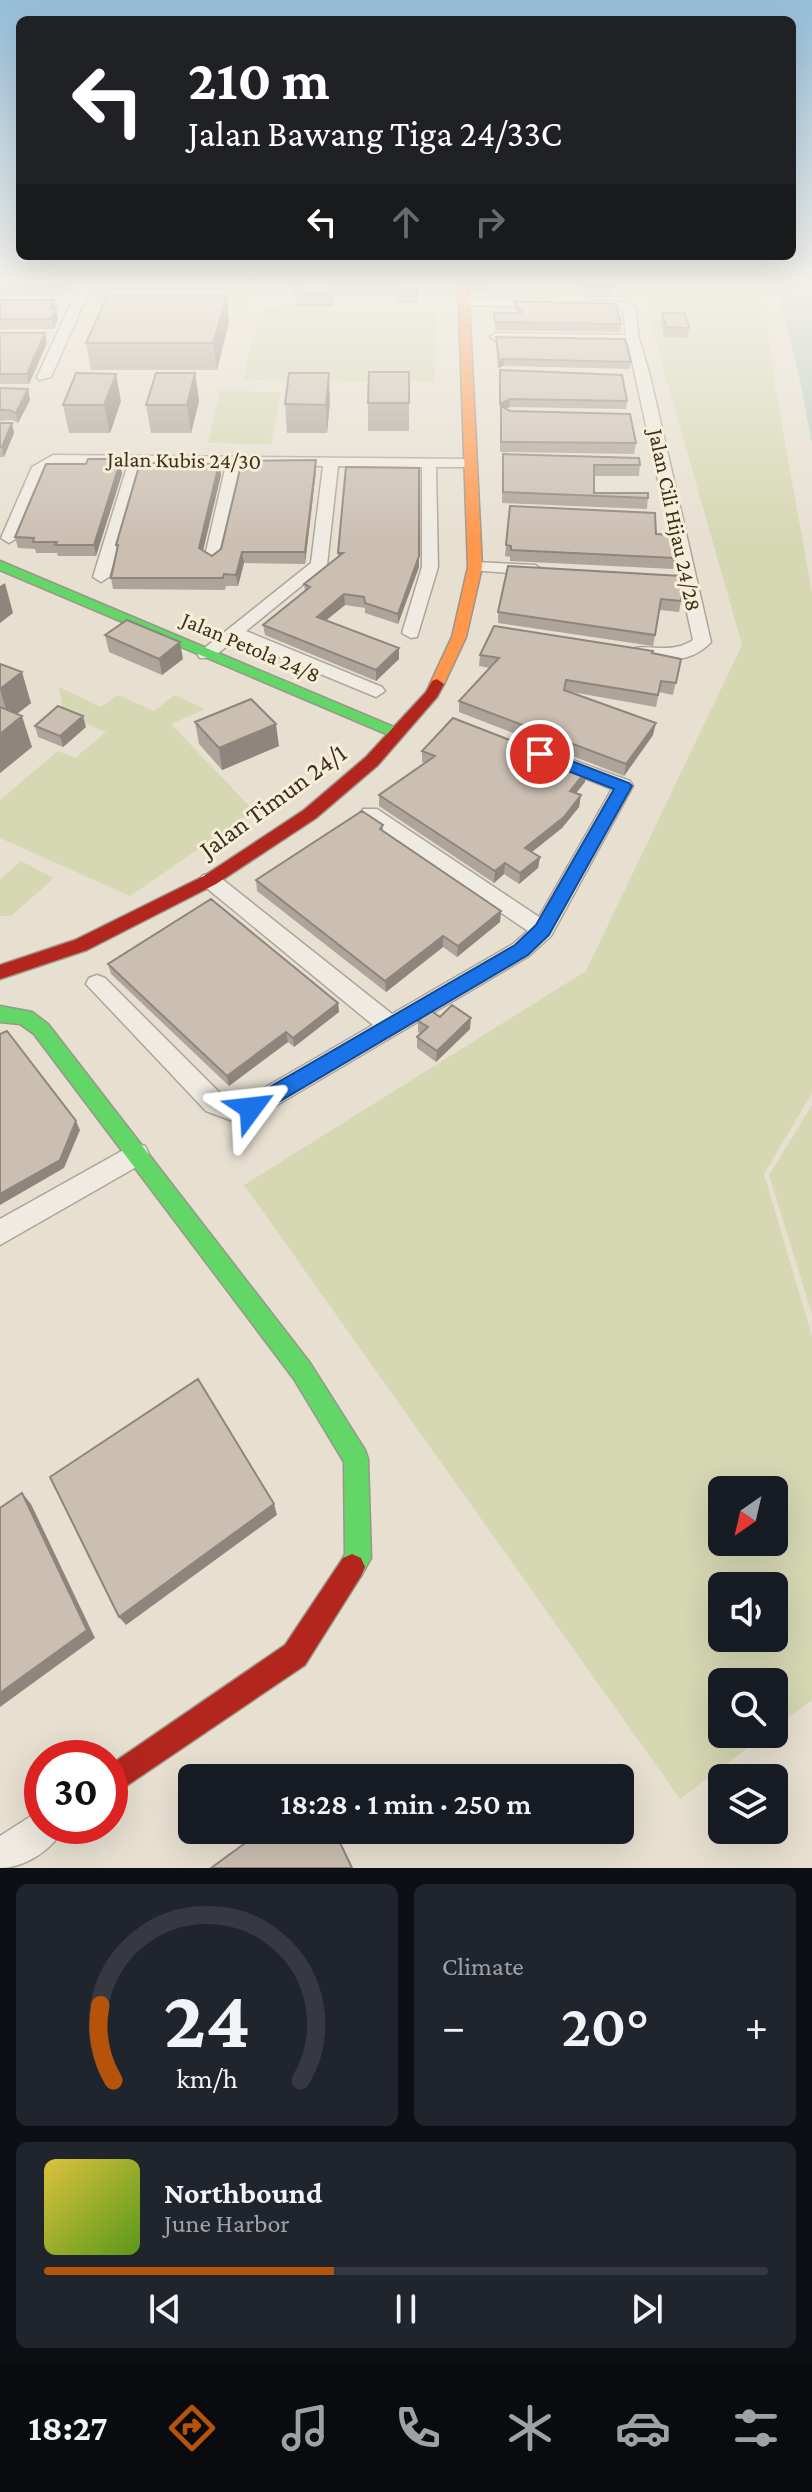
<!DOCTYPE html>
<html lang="en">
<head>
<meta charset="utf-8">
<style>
  :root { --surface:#171b24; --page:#20242c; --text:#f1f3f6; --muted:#9ea1a6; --line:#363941; --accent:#b45309 }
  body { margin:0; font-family:"Crimson Pro",serif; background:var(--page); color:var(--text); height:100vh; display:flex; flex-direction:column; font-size:30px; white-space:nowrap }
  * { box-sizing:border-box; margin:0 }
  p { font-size:26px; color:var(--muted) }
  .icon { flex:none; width:44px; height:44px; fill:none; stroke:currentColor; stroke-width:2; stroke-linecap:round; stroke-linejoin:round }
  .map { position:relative; height:1868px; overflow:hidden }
  .details { display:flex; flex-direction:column; gap:16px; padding:16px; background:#0d0f14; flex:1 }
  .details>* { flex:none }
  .hud { position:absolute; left:16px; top:16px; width:780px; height:244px; border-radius:12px; box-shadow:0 8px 32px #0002; background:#202124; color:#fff; overflow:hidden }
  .needle { width:52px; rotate:214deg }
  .fabs { position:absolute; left:708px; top:1476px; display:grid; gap:16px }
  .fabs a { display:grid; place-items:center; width:80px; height:80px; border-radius:12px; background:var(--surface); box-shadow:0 8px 32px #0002; font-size:40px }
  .speed { position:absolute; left:24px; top:1740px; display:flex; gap:16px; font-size:40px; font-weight:700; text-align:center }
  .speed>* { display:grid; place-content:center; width:104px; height:104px; border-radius:50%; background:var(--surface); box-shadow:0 8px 32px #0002; line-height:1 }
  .speed .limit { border:12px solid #d22; background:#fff; color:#111 }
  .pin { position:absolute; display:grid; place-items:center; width:68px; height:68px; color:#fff; margin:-34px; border:4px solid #fff; border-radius:50%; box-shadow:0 2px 8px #0007 }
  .me { position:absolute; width:88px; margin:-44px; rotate:60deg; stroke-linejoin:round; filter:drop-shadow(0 0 6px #0008) }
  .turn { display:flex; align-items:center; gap:28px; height:168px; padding:0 40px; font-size:36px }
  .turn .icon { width:104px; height:104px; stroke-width:2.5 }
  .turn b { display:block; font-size:56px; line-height:68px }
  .lanes { display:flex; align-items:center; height:76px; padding:0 40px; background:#0003; justify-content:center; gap:40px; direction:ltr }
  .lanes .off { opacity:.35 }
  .big { font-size:60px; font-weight:600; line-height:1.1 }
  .details .card { flex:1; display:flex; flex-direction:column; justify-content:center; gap:12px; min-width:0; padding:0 28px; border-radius:12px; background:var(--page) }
  .details .dial { align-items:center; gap:0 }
  .dial svg { height:208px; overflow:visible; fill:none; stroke:var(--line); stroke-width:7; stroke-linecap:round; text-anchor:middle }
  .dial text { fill:var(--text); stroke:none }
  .song { display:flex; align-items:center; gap:24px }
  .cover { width:96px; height:96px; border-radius:12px; background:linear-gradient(135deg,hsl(50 70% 55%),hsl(90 70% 35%)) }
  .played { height:8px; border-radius:4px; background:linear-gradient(90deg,var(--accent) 40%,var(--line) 40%) }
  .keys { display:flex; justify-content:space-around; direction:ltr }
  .heat { display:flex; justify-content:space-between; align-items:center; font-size:44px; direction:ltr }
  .details .tiles { flex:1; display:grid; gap:16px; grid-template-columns:1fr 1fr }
  .card:last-child { grid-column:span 2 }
  .trip { position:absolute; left:178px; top:1764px; width:456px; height:80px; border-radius:12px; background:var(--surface); box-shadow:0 8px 32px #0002; font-weight:600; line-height:80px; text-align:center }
  .tab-bar { display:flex; height:128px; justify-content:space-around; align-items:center; background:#090b0e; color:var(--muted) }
  .tab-bar .icon { width:56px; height:56px }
  .tab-bar .on { color:var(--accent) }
  .tab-bar b { font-size:36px; color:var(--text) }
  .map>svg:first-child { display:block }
</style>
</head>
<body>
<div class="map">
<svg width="812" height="1868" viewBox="0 0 812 1868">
  <rect width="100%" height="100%" fill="#e7e0d1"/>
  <path fill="#d6d7b3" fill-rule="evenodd" d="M106,280H255L248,309L93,308Z
    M477,280H762L774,381L812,593V1093L764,1174L812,1336V1700L774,1728V1682H722V1734H766L680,1799L244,1185L586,971L742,645L644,300L477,297ZM722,1490H774V1542H722ZM722,1586H774V1638H722Z
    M260,309L437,312L435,382L243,380Z
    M220,391L281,392L271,444L208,443Z
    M59,687L101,707L118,695L154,711L174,695L205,709L171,724L254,811L130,896L0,838V800L58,751L75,758L106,732L63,714Z
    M21,861L54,878L11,916H0V879Z
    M812,1105V1314L769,1175Z"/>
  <path fill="#bcccc2" d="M775,280H812V444L801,385Z"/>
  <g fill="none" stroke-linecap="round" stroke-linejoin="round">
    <g stroke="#ada599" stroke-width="3">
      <path id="street" d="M82,280H94L51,377L39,380L37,377Z
        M464,298L542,299L548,303L542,307L460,305L458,302Z
        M589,300L629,303L635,307L639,339L650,376L711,642C690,665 658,662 631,656L628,652C642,640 668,657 693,640L628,343L496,341L490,337L496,333L626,335L623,310L585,307L583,304Z
        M53,455L469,459L476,463L469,467H436L438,567L417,637L411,638L402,633L422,567V467L338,466L327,565L246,631L382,687L385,691L376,697L236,639L212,658H200L197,654L311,563L323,466L240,465L220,560L212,565L204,560L226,465L142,464L109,577L101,582L93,577L128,464L56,463L45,469L17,538L9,543L1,538L32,467Z
        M475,562L535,565L543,570L535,575L469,570V564Z
        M559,755L630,781L633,786L551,936L529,956L260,1115L233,1121L206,1111L86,984L89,978L97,975L105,978L223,1096L233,1099L247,1098L373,1025L203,885L199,880L203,875H217L392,1014L513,944L528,931L363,819L360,814L363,809H377L539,917L612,789L552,765L549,761L552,757Z
        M136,1143L145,1146L149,1154L145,1162L0,1245V1219Z
        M42,1809V1826H64C55,1849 24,1868 0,1868V1836Z"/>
    </g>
    <g stroke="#9c958a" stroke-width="3">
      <path id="fast" d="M0,561L401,730L404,733L396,738L391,736L0,570Z
        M0,1006L32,1012L48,1024L310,1363L365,1450L368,1459L371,1558L361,1576L352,1580L343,1576L339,1567L345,1554L344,1462L294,1379L34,1034L20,1024L0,1022Z"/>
    </g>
    <g stroke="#9c958a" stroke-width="3">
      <path id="slow" d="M458,280H468L482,567L466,637L444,684L437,689L430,684L452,637L468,567Z"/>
    </g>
    <g stroke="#9c958a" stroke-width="3">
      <path id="jam" d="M437,679L444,684L437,697L378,765L316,818L216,884L87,950L0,979V965L75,940L204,876L304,810L366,757L426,692L432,681Z
        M352,1554L361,1558L365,1567L361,1576L305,1665L110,1797V1765L285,1645L343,1558Z"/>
    </g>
    <use href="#street" fill="#efebe3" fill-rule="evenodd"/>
    <use href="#fast" fill="#63d668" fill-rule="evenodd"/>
    <use href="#slow" fill="#ff974d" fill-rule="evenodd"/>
    <use href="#jam" fill="#b3261e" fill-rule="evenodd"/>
  </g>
  <path fill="#afa499" d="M0,280H74L72,286H68L63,296H0Z
    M257,280H420L417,303H396V296L334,295L333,307H296L295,295H291V284L257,282Z
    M474,280H488L487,291H475Z
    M580,280H612L613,287L612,297H583Z
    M0,300L58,319L54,329H0Z
    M514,301L621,324L620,332L495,330L494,313H517L514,309Z
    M662,313L689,328L688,338L664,337L661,322Z
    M229,322L217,370H91L86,343Z
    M0,333L47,343L29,384H0Z
    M496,337L631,362L630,369L503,366L498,368Z
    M500,370L627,401L626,409L509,407L506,409L636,443L634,454L500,452Z
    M409,372V431H368V403Z
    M195,373L199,401L191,433H151L146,405Z
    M0,388L28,389L30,400L18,423L12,420L0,421Z
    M121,401L110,433H69L63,405Z
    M330,401L327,433H287L285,404Z
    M0,423L14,433L4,457H0Z
    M503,454L640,465L639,476H594V493L648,498L647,509L502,503Z
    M111,463H120L122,474L96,556H58L57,553H36L35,549L18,548L15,537Z
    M219,464L221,475L203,550L212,556L316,471L305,564L244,563L238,586H226L225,590L113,589L111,578L117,551L116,545Z
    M510,506L656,534L675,558L673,569L510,561V557L505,556Z
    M338,553L419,567L398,624L365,613V608L345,605L326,620L399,648V659L376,681L265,635L263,625L305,591L304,584L338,557Z
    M681,576V601L679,612L660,610L653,646L498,623V612Z
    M105,635L183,659L162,675L109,652Z
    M652,653L681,659L673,695L659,692L656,707L566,691L653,735L624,776L459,712V701L490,668L479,666L480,655Z
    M0,664L31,703L17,714L32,747L0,773Z
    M195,722L279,746L222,770L199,744Z
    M35,726L86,727L63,747L38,737Z
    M422,751L585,782L576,793L581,795L579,807L562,828L532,852L540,857L538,868L519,884L504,874L494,883L379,806V795L425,763L422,762Z
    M383,825V831L501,911L500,922L457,957L443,947L386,992L257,891L256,880Z
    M108,964L338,1003L339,1012L294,1047L288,1042L229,1086L111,974Z
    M440,1017L470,1029L436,1062L417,1048V1037L421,1034L418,1032V1021Z"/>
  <path fill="#8e867d" d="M64,280H66L68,286L63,296L61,286Z
    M227,296L229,322L217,370L213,343Z
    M54,300L58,319L54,329L50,309Z
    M45,333L47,343L29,384L27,374Z
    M504,359L503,366L498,368L499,361Z
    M195,373L199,401L191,433L187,405Z
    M329,373L330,401L327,433L326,405Z
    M116,374L121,401L110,433L104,405Z
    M28,389L30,400L18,423L16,413Z
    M510,399L509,407L501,412V406L500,412V404Z
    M12,423L14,433L4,457L2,447Z
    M316,460V471L305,564V552Z
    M120,463L122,474L96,556L94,545Z
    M219,464L221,475L201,559L199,548Z
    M242,552L244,563L238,586L236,575Z
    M419,556V567L398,624V614Z
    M5,583L13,613L0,623V586Z
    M344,594L345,605L318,627L317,617Z
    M180,642L183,659L162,675L159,659Z
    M399,648V659L376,681V670Z
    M22,672L31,703L9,720L0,689Z
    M22,716L32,747L0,773V734Z
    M83,716L86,727L63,747L60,736Z
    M656,723L653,735L624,776L626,764Z
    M276,724L279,746L222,770L219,748Z
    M587,770L585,782L568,803L570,791Z
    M581,795L579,807L562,828L523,859L525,848Z
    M540,857L538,868L519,884L520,873Z
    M505,863L504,874L494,883L495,871Z
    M501,911L500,922L457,957L458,946Z
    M443,936V947L386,992L385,981Z
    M338,1003L339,1012L294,1047L293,1038Z
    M471,1018L470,1029L436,1062L437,1051Z
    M286,1032L288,1042L229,1086L227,1076Z
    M76,1121L80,1130L64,1168L0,1205V1194Z
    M22,1493L31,1504L95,1638L0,1707V1693Z
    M274,1504L277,1515L126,1625L119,1617Z"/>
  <path fill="#cbbfb2" stroke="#8e867d" stroke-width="2" d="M0,280H64L61,286H0Z
    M291,280H418L417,290L396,289L397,283L333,282L332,294H295L297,282H290Z
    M583,280H612L613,287H584Z
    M107,296H227L213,343H86Z
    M0,300H54L50,309H56L51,319H0Z
    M514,301L616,304L621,324L495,322L494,313H522Z
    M662,313H685L689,328L666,327Z
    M0,333H45L27,374H0Z
    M496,337L625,339L631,362L504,359L499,361Z
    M500,370L622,375L627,401L510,399L500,404Z
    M369,372H409V403H368Z
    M76,373L116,374L104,405H63Z
    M156,373H195L187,405H146Z
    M289,373H329L326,405L285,404Z
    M0,388L28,389L16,413L9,410H0Z
    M501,406L510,411L630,414L636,443L501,442Z
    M0,423H12L2,447H0Z
    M503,454L639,458L640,465H594V493H648V498L503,492Z
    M88,459H110L109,463H120L94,545H55L57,542H33L34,538L15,537L46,464H86Z
    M316,460L305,552H242L236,575L224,574L223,578H111L118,545H116L140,463L219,464L199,548L212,556L221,549L242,461Z
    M346,467L419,468V556L398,614L365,603L364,597L344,594L317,617L399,648L376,670L263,625L310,587L304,584L343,553H338Z
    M510,506L655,513L656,534L672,535L675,558L511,550V546L506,545Z
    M508,566L681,576V601L661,599L655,635L498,612Z
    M127,620L180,642L159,659L105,635Z
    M494,626L653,651L652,653L681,659L676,683L661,681L658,695L566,680L564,690L656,723L626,764L459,701L499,658L480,655Z
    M0,664L22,672L0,689Z
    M251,699L276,724L219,748L195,722Z
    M58,706L83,716L60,736L35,726Z
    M0,707L22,716L0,734Z
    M453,718L587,770L570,791L581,795L564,817L525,848L540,857L520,873L505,863L495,871L379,795L435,756L422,751Z
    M362,811L383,825L380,829L501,911L458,946L443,936L385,981L256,880Z
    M211,899L338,1003L293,1038L286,1032L227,1076L108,964Z
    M452,1005L471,1018L437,1051L417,1037L428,1027L418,1021L430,1010L440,1017Z
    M7,1031L76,1121L60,1160L0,1194V1034Z
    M198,1379L274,1504L119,1617L50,1477Z
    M22,1493L87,1630L0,1693V1508Z
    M263,1830H334L352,1868H211Z"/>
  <linearGradient id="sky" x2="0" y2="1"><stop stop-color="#96bed9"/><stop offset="0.52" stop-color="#f4f1ea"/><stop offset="1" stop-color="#f4f1ea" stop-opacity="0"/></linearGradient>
  <rect width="812" height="542" fill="url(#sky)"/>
  <path fill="#1a73e8" stroke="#114b97" stroke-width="2" d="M540,749L629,783L632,786L549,935L528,955L258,1114L251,1117L244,1114L241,1108L244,1102L515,945L536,925L614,789L535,758V750Z"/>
  <g text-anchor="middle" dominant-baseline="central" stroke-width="6" stroke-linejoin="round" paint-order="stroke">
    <g font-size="22" fill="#3d2e20" stroke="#f7eed8">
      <text transform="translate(184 460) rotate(1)">Jalan Kubis 24/30</text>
      <text transform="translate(675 520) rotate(78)">Jalan Cili Hijau 24/28</text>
      <text transform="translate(251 647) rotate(23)">Jalan Petola 24/8</text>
    </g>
    <g font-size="26" fill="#3d2e20" stroke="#f7eed8">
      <text transform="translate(273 801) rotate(-36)">Jalan Timun 24/1</text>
    </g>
  </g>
</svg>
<div class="fabs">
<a><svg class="needle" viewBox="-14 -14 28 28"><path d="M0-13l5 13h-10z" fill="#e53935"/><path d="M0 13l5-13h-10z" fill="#9ea1a6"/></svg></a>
<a><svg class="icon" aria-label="sound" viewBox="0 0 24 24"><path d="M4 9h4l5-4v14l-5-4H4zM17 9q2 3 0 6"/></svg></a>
<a><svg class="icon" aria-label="search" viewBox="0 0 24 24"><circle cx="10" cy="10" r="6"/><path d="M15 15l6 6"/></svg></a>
<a><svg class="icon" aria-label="layers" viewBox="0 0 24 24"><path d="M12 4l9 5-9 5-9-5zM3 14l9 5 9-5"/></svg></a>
</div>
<div class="speed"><div class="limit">30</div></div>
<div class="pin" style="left:540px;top:754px;background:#d93025"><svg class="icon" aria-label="arrive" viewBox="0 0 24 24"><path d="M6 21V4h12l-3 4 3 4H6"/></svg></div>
<svg class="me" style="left:251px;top:1108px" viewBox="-20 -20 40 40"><path d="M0-17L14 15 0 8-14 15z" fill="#1a73e8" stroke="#fff" stroke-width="4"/></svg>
<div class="trip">18:28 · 1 min · 250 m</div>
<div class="hud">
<div class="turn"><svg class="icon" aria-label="left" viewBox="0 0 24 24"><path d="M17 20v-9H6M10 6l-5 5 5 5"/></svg><div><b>210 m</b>Jalan Bawang Tiga 24/33C</div></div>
<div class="lanes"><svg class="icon" aria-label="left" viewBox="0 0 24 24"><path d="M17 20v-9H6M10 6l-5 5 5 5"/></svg><svg class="icon off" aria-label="ahead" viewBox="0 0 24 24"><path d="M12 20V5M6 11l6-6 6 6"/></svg><svg class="icon off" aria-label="right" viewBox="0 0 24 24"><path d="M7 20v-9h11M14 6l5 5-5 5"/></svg></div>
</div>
</div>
<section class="details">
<div class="tiles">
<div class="card dial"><svg viewBox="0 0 100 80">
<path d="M14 69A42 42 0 1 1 86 69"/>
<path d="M14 69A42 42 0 0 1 9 40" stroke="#b45309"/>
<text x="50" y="56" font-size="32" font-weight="700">24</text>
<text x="50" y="72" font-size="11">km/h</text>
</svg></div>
<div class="card"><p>Climate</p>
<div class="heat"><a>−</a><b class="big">20°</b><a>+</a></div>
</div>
<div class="card">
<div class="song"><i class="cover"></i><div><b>Northbound</b><p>June Harbor</p></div></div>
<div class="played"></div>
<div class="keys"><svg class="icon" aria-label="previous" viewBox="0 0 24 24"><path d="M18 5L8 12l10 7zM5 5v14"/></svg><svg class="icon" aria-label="pause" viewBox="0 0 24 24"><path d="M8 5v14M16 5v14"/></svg><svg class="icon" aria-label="next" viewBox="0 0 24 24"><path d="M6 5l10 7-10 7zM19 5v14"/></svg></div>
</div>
</div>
</section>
<nav class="tab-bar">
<b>18:27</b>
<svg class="icon on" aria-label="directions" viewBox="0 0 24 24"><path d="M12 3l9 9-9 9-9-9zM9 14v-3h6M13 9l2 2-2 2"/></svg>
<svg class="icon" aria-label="music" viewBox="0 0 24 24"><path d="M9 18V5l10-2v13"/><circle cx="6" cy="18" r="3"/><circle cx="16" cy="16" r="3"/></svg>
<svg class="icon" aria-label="phone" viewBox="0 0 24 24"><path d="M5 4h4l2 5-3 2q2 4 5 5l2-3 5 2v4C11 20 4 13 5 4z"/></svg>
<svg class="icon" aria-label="climate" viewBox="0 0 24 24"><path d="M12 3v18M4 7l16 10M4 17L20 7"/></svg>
<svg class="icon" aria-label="car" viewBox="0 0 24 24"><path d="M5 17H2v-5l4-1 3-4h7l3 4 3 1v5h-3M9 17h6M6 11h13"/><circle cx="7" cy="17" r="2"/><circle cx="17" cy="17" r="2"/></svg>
<svg class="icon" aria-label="filters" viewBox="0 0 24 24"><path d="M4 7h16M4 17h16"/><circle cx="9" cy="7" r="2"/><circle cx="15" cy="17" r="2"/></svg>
</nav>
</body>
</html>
